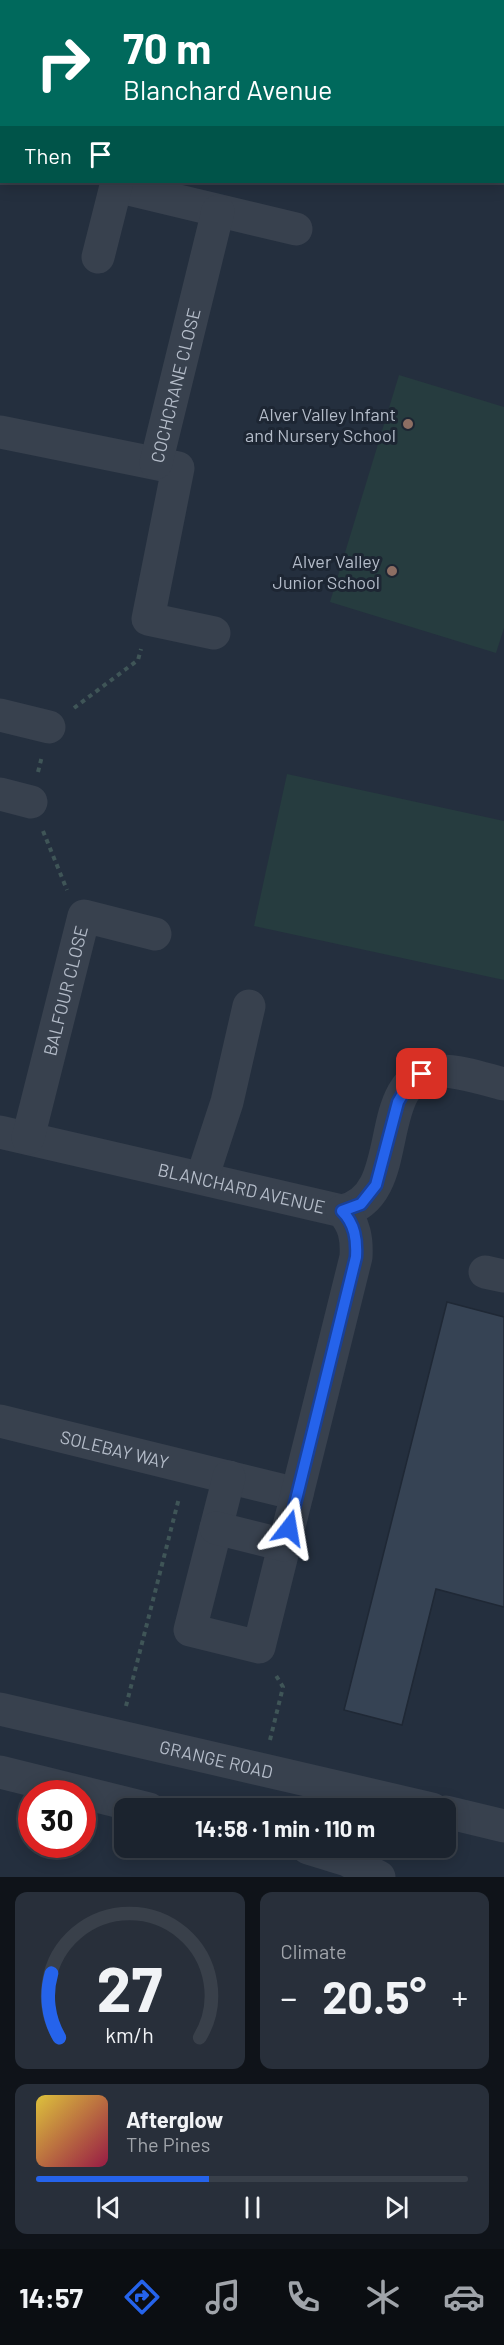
<!DOCTYPE html>
<html lang="en">
<head>
<meta charset="utf-8">
<style>
  :root { --surface:#1b232e; --page:#282f3a; --text:#f1f3f6; --muted:#a0a4aa; --line:#39404a; --accent:#2563eb }
  body { margin:0; font-family:Barlow,sans-serif; background:var(--page); color:var(--text); height:100vh; display:flex; flex-direction:column; font-size:22px; white-space:nowrap }
  * { box-sizing:border-box; margin:0 }
  p { font-size:20px; color:var(--muted) }
  .icon { flex:none; width:33px; height:33px; fill:none; stroke:currentColor; stroke-width:2; stroke-linecap:round; stroke-linejoin:round }
  .map { position:relative; height:1877px; overflow:hidden }
  .side { display:flex; flex-direction:column; gap:15px; padding:15px; background:#0f1319; flex:1 }
  .side>* { flex:none }
  .top-card { position:absolute; left:0px; top:0px; width:504px; height:183px; box-shadow:0 3px 15px #0003,0 0 0 2px var(--line); background:#00695c; color:#fff; overflow:hidden }
  .speed { position:absolute; left:18px; top:1780px; display:flex; gap:12px; font-size:30px; font-weight:700; text-align:center }
  .speed>* { display:grid; place-content:center; width:78px; height:78px; border-radius:50%; background:var(--surface); box-shadow:0 3px 15px #0003,0 0 0 2px var(--line); line-height:1 }
  .speed .limit { border:9px solid #d22; background:#fff; color:#111 }
  .pin { position:absolute; display:grid; place-items:center; width:51px; height:51px; color:#fff; margin:-26px; border-radius:12px; box-shadow:0 3px 9px #0006 }
  .me { position:absolute; width:66px; margin:-33px; rotate:14deg; stroke-linejoin:round; filter:drop-shadow(0 0 4px #0008) }
  .turn { display:flex; align-items:center; gap:21px; height:126px; padding:0 24px; font-size:27px }
  .turn .icon { width:78px; height:78px; stroke-width:2.5 }
  .turn b { display:block; font-size:42px; line-height:51px }
  .then { display:flex; align-items:center; height:57px; padding:0 24px; background:#0003; gap:12px; font-size:22px }
  .big { font-size:45px; font-weight:700; line-height:1.1 }
  .side .tile { flex:1; display:flex; flex-direction:column; justify-content:center; gap:9px; min-width:0; padding:0 21px; border-radius:12px; background:var(--page) }
  .side .dial { align-items:center; gap:0 }
  .dial svg { height:156px; overflow:visible; fill:none; stroke:var(--line); stroke-width:7; stroke-linecap:round; text-anchor:middle }
  .dial text { fill:var(--text); stroke:none }
  .song { display:flex; align-items:center; gap:18px }
  .cover { width:72px; height:72px; border-radius:9px; background:linear-gradient(135deg,hsl(50 70% 55%),hsl(340 70% 35%)) }
  .played { height:6px; border-radius:3px; background:linear-gradient(90deg,var(--accent) 40%,var(--line) 40%) }
  .keys { display:flex; justify-content:space-around; direction:ltr }
  .heat { display:flex; justify-content:space-between; align-items:center; font-size:33px; direction:ltr }
  .side .tiles { flex:1; display:grid; gap:15px; grid-template-columns:1fr 1fr }
  .tile:last-child { grid-column:span 2 }
  .trip { position:absolute; left:114px; top:1798px; width:342px; height:60px; border-radius:12px; background:var(--surface); box-shadow:0 3px 15px #0003,0 0 0 2px var(--line); font-weight:700; line-height:60px; text-align:center }
  .dock { display:flex; height:96px; justify-content:space-around; align-items:center; background:#0b0e12; color:var(--muted) }
  .dock .icon { width:42px; height:42px }
  .dock .on { color:var(--accent) }
  .dock b { font-size:27px; color:var(--text) }
  .map>svg:first-child { display:block }
</style>
</head>
<body>
<div class="map">
<svg width="504" height="1877" viewBox="0 0 504 1877">
  <rect width="100%" height="100%" fill="#242f3e"/>
  <path fill="#263c3f" d="M399,375L504,407V628L496,653L330,602Z
    M287,774L504,821V980L254,926Z"/>
  <path fill="#364354" stroke="#1f2835" stroke-width="1.5" d="M447,1302L504,1317V1607L436,1589L402,1725L344,1710Z"/>
  <g fill="none" stroke-linecap="round" stroke-linejoin="round">
    <path stroke="#3f5557" stroke-width="4" stroke-dasharray="4.5 4.5" stroke-linecap="butt" d="M98,0L101,2
      M397,2V0
      M502,138H504
      M74,708L138,660L141,649
      M38,772L42,756
      M43,831L67,890
      M126,1706L179,1498
      M270,1740L283,1687L275,1674"/>
    <g stroke="#38414e" stroke-width="33">
      <path d="M264,2L265,0"/>
      <path d="M116,186L296,229"/>
      <path d="M98,257L117,182"/>
      <path d="M0,432L178,468L148,619L214,633"/>
      <path id="s1" d="M156,463L218,211"/>
      <path d="M0,715L49,727"/>
      <path d="M0,794L31,802"/>
      <path id="s2" d="M0,1132L342,1211C411,1196 367,1074 440,1071C461,1071 484,1079 504,1084"/>
      <path id="s3" d="M28,1138L84,916L155,934"/>
      <path d="M202,1178L227,1102L249,1006"/>
      <path d="M485,1272L504,1276"/>
      <path id="s4" d="M0,1421L297,1494"/>
      <path d="M229,1477L190,1630L259,1647L356,1257C357,1240 355,1224 342,1211"/>
      <path d="M216,1528L284,1545"/>
      <path id="s5" d="M0,1709L432,1809"/>
      <path d="M0,1772L149,1809"/>
      <path d="M446,1812L504,1826"/>
      <path d="M308,1848L347,1860L379,1877"/>
    </g>
  </g>
  <g fill="none" stroke-linecap="round" stroke-linejoin="round">
    <g stroke="#184099" stroke-width="15">
      <path id="route" d="M289,1528L356,1257C357,1240 355,1224 342,1211L361,1204L376,1185L398,1102L409,1083L422,1074"/>
    </g>
    <use href="#route" stroke="#2563eb" stroke-width="10"/>
  </g>
  <g fill="#8d6e63" stroke="#1d2633" stroke-width="2">
    <circle cx="408" cy="424" r="6"/>
    <circle cx="392" cy="571" r="6"/>
  </g>
  <g text-anchor="middle" dominant-baseline="central" stroke-width="6" stroke-linejoin="round" paint-order="stroke">
    <g font-size="18" fill="#b4bcc9" stroke="#1d2633">
      <text stroke="none"><textPath href="#s1" startOffset="80">COCHCRANE CLOSE</textPath></text>
      <text stroke="none"><textPath href="#s3" startOffset="152">BALFOUR CLOSE</textPath></text>
      <text stroke="none"><textPath href="#s2" startOffset="248">BLANCHARD AVENUE</textPath></text>
      <text stroke="none"><textPath href="#s4" startOffset="118">SOLEBAY WAY</textPath></text>
      <text stroke="none"><textPath href="#s5" startOffset="222">GRANGE ROAD</textPath></text>
    </g>
    <g font-size="18" fill="#b4bcc9" stroke="#1d2633" text-anchor="end">
      <text x="396" y="414">Alver Valley Infant<tspan x="396" dy="21">and Nursery School</tspan></text>
      <text x="380" y="561">Alver Valley<tspan x="380" dy="21">Junior School</tspan></text>
    </g>
  </g>
</svg>
<div class="speed"><div class="limit">30</div></div>
<div class="pin" style="left:422px;top:1074px;background:#d93025"><svg class="icon" aria-label="arrive" viewBox="0 0 24 24"><path d="M6 21V4h12l-3 4 3 4H6"/></svg></div>
<svg class="me" style="left:289px;top:1528px" viewBox="-20 -20 40 40"><path d="M0-17L14 15 0 8-14 15z" fill="#2563eb" stroke="#fff" stroke-width="4"/></svg>
<div class="trip">14:58 · 1 min · 110 m</div>
<div class="top-card">
<div class="turn"><svg class="icon" aria-label="right" viewBox="0 0 24 24"><path d="M7 20v-9h11M14 6l5 5-5 5"/></svg><div><b>70 m</b>Blanchard Avenue</div></div>
<div class="then">Then<svg class="icon" aria-label="arrive" viewBox="0 0 24 24"><path d="M6 21V4h12l-3 4 3 4H6"/></svg></div>
</div>
</div>
<section class="side">
<div class="tiles">
<div class="tile dial"><svg viewBox="0 0 100 80">
<path d="M14 69A42 42 0 1 1 86 69"/>
<path d="M14 69A42 42 0 0 1 10 36" stroke="#2563eb"/>
<text x="50" y="56" font-size="32" font-weight="700">27</text>
<text x="50" y="72" font-size="11">km/h</text>
</svg></div>
<div class="tile"><p>Climate</p>
<div class="heat"><a>−</a><b class="big">20.5°</b><a>+</a></div>
</div>
<div class="tile">
<div class="song"><i class="cover"></i><div><b>Afterglow</b><p>The Pines</p></div></div>
<div class="played"></div>
<div class="keys"><svg class="icon" aria-label="previous" viewBox="0 0 24 24"><path d="M18 5L8 12l10 7zM5 5v14"/></svg><svg class="icon" aria-label="pause" viewBox="0 0 24 24"><path d="M8 5v14M16 5v14"/></svg><svg class="icon" aria-label="next" viewBox="0 0 24 24"><path d="M6 5l10 7-10 7zM19 5v14"/></svg></div>
</div>
</div>
</section>
<nav class="dock">
<b>14:57</b>
<svg class="icon on" aria-label="directions" viewBox="0 0 24 24"><path d="M12 3l9 9-9 9-9-9zM9 14v-3h6M13 9l2 2-2 2"/></svg>
<svg class="icon" aria-label="music" viewBox="0 0 24 24"><path d="M9 18V5l10-2v13"/><circle cx="6" cy="18" r="3"/><circle cx="16" cy="16" r="3"/></svg>
<svg class="icon" aria-label="phone" viewBox="0 0 24 24"><path d="M5 4h4l2 5-3 2q2 4 5 5l2-3 5 2v4C11 20 4 13 5 4z"/></svg>
<svg class="icon" aria-label="climate" viewBox="0 0 24 24"><path d="M12 3v18M4 7l16 10M4 17L20 7"/></svg>
<svg class="icon" aria-label="car" viewBox="0 0 24 24"><path d="M5 17H2v-5l4-1 3-4h7l3 4 3 1v5h-3M9 17h6M6 11h13"/><circle cx="7" cy="17" r="2"/><circle cx="17" cy="17" r="2"/></svg>
</nav>
</body>
</html>
